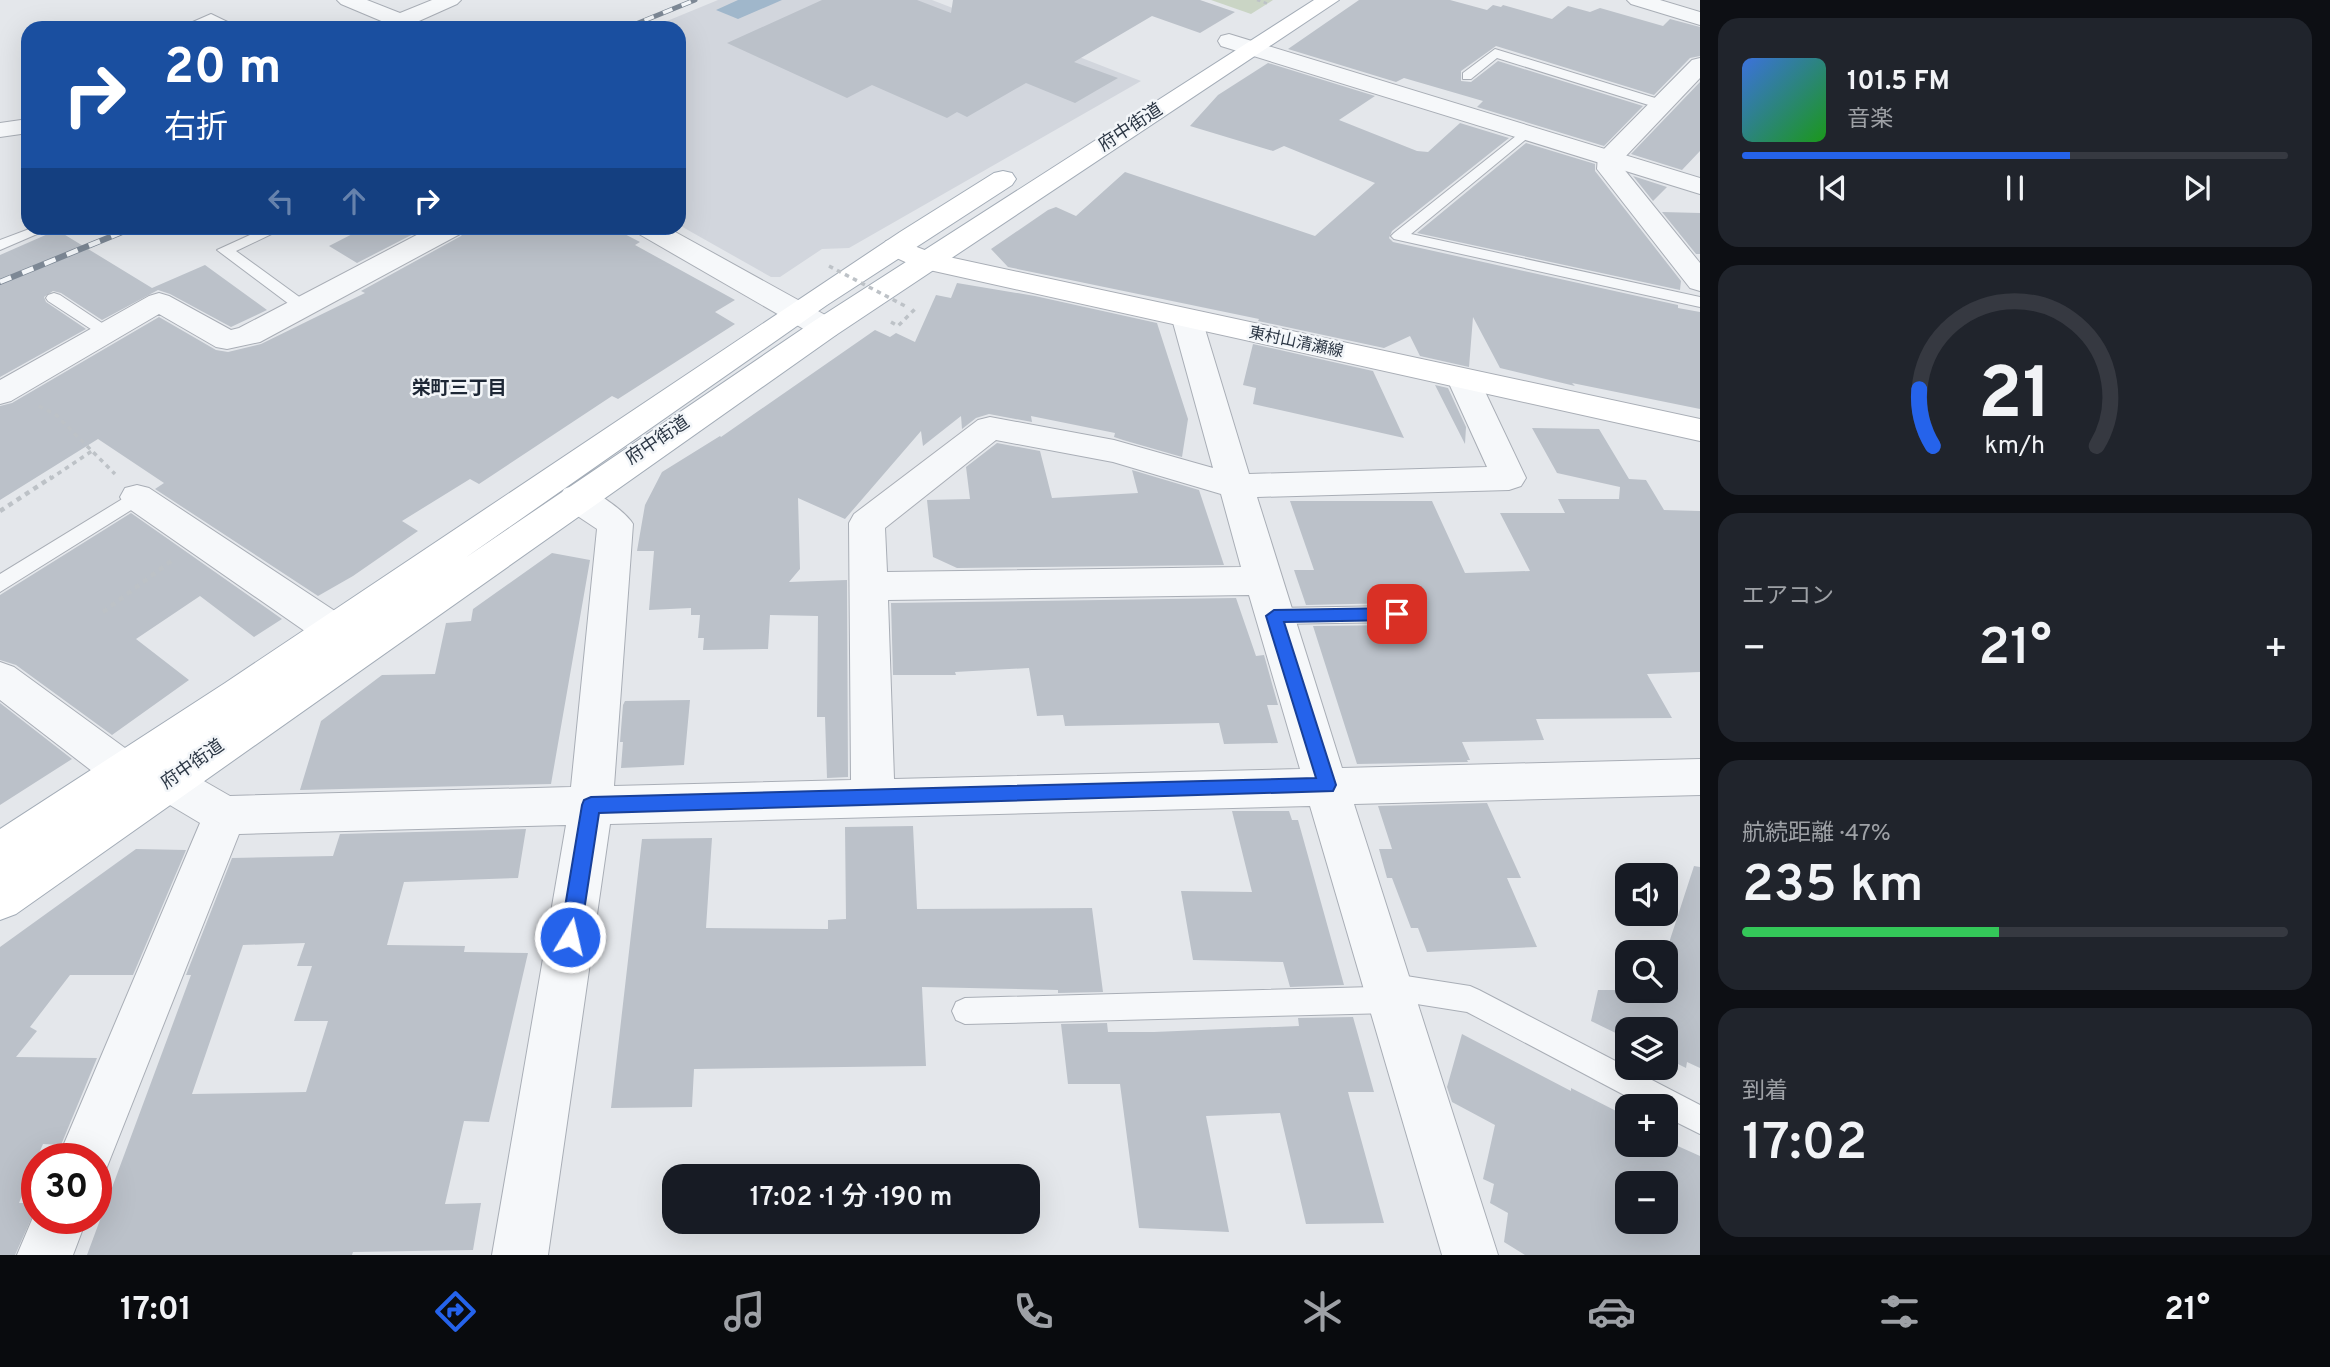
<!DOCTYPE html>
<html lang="ja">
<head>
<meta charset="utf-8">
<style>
  :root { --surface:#171b24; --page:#20242c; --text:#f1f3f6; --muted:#9ea1a6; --line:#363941; --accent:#2563eb }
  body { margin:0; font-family:Overpass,"Noto Sans JP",sans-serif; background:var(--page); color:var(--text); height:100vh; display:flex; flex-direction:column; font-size:26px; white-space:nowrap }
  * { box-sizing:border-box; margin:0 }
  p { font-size:23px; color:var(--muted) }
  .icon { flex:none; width:38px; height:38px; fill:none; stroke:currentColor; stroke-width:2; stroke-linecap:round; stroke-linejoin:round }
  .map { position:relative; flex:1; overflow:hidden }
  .details { display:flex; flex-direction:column; gap:18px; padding:18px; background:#0d0f14; width:630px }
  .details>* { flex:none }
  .guide { position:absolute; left:21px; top:21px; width:665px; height:214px; border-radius:21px; box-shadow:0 7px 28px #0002; background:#1a4fa0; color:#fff; overflow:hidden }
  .fabs { position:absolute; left:1615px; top:863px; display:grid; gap:14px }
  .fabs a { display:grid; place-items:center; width:63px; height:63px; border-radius:14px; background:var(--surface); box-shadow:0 7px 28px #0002; font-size:35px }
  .speed { position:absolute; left:21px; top:1143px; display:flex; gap:14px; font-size:35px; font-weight:700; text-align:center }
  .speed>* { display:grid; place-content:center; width:91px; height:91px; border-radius:50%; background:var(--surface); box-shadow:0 7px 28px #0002; line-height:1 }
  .speed .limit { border:10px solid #d22; background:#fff; color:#111 }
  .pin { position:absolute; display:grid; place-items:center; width:60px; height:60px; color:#fff; margin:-30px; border-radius:14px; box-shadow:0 4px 10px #0006 }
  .me { position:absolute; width:77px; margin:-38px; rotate:9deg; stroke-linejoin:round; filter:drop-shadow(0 0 5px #0008) }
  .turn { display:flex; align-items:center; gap:24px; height:147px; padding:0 28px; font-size:32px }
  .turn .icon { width:91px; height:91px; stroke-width:2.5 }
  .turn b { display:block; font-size:49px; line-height:60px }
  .lanes { display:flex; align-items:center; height:66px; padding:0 28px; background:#0003; justify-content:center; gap:35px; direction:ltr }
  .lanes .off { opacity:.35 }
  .big { font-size:52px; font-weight:600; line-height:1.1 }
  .details .card { flex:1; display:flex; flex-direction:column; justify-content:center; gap:10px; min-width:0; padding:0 24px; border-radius:21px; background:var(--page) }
  .details .dial { align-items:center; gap:0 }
  .dial svg { height:182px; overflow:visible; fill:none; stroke:var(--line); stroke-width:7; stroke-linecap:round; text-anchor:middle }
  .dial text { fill:var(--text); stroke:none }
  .song { display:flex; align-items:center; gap:21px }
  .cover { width:84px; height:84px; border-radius:10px; background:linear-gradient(135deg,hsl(220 70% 55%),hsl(120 70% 35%)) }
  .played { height:7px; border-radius:4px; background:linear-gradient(90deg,var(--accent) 60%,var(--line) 60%) }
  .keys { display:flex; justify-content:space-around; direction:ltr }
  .heat { display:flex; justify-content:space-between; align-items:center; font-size:38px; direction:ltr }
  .charge { height:10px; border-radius:5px; background:linear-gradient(90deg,#34c759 47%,var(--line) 0) }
  .trip { position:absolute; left:662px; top:1164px; width:378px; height:70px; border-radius:21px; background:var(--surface); box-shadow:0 7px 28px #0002; font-weight:600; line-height:70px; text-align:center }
  .dock { display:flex; height:112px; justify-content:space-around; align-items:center; background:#090b0e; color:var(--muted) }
  .dock .icon { width:49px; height:49px }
  .dock .selected { color:var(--accent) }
  .dock b { font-size:32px; color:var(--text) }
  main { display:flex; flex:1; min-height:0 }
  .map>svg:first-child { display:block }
</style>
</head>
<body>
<main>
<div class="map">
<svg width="1700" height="1255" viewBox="0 0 1700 1255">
  <rect width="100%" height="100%" fill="#e4e7eb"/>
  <path fill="#d2d6dd" d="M718,0H932L1141,81L849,248L822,249L780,277H771L679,225V28H650Z"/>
  <path fill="#cad5c5" d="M1211,0H1273L1251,14Z"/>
  <path fill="#a0b7cb" d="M738,0H782L738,19L716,10Z"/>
  <path fill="#bbc1c9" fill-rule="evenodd" d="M822,0H917L951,13L953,0H1200L1235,12L1200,33L1152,16L1074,62L1118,78L1075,103L1026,83L967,117L957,112L947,118L872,85L847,98L727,43Z
    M1359,0H1450L1487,10L1493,5L1501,7L1503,5L1552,19L1568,6L1590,12L1600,8L1663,26L1670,19L1700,27V56L1690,58L1654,95L1496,46L1461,71V81L1471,82L1498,61L1643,106L1604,146L1477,107L1483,101L1404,78L1396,82L1288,49Z
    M1268,63L1375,96L1339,120L1417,151L1428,152L1460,123L1509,138L1392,231L1389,238L1393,242L1678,305V308L1700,312V409L1572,383L1575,386L1500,368L1473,317L1469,367L1420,356L1410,336L1384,348L1258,321L1259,319L1008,267L991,249L1048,210L1056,207L1076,216L1125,172L1315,236L1375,183L1284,146L1273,151L1190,126L1218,95Z
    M1700,82V151L1682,170L1631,154Z
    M1526,143L1595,164V171L1681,281L1680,290L1417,233Z
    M1633,176L1667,187L1653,201Z
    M1662,212L1700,213V254H1696Z
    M364,228H425L357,263L329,246Z
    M467,228H613L640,242L635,245L735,300L715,312L735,324L618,399L612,396L479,484L470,479L402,521L418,531L353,576L318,596L155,489L164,483L98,439L0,500V406L12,403L159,317L216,350L228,352L261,344L365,293L361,291L461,236Z
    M57,230L152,288L205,265L267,310L231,327L170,294L158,290L102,320L61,293L53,291L44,297L46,302L86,329L0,377V255Z
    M957,283L1035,296L1157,323L1188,419L1182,457L1123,440L1114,437L1115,433L1031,416L1032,422L989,414L976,418L962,429L961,416L923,446L921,431L845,519L798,498L800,569L789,582L847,580L848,777L827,778L825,717H817L818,616L770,615L768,649L703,650L704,638H698L700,615H691V608L649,610L654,551H637L645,505L662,472L720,436L721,437L875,330L890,337L896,333L915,342L936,295L951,298Z
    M1253,344L1373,371L1404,438L1253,404L1256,388L1243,385Z
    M1435,385L1448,388L1466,427L1465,444Z
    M1532,428L1599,429L1629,479L1646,480L1664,510L1700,511V672L1647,674L1672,718L1536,719L1544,740L1462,742L1470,760H1467L1468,762L1357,764L1313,626L1397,625L1406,621L1409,613L1405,605L1397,603L1306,605L1294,570H1314L1290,501H1432L1465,573L1530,571L1500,513H1565L1558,499H1619L1620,487L1557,473Z
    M997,443L1040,451L1052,498L1138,493L1132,470L1199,490L1224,565L957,568L933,557L927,500L970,499L966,467Z
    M131,513L282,619L254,637L200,596L136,639L189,680L112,735L16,665L0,660V595Z
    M552,553L590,560L551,784L300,790L321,721L382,675L435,674L446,623L471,621L473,609Z
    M1236,598L1256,656L1264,655L1278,705H1267L1278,743L1224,744L1219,723L1065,726L1063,715L1037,716L1029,668L955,672L956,675H893L891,603Z
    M690,700L684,765L621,768L623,742H620L623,705L625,701Z
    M0,703L72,759L0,805Z
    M1487,803L1521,878H1507L1537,947L1427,952L1418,928H1411L1392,878H1387L1379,849H1392L1378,806Z
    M1232,811H1289L1292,820H1298L1344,985L1290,987L1283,962L1193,960L1181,891L1252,892Z
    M913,826L917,909L1092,908L1103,992L1058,993V990L922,987L926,1066L694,1069L692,1107L611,1108L642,839L712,838L706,928L828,929V920L846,919L845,827Z
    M526,829L518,878L404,882L387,945L465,946L464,952L528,953L489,1122L464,1121L445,1204L481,1203L473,1250L353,1252L352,1255H87L191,975H186L232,858L333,856L340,834ZM305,943L297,966H312L294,1021H328L306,1092L192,1094L243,945Z
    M136,849L186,850L133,975H70L30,1027L37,1031L16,1057L97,1058L61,1145L43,1144L37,1158L19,1203H37V1206L15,1255H0V947Z
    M1694,866L1700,867V1068L1687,1062L1686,1068L1666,1058V1029H1628V1039L1591,1021L1598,990H1666V952Z
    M1353,1017L1374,1092H1348L1384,1223L1306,1224L1280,1113L1206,1116L1229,1232L1139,1228L1120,1084H1068L1061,1024L1107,1023L1108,1032H1154L1299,1026L1298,1018Z
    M1462,1034L1571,1091V1088L1628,1117V1144H1666V1136L1672,1139L1671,1143L1700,1156V1255H1525L1504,1242L1508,1213L1490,1203L1494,1184L1483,1179L1495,1125L1452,1102L1447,1087ZM1628,1183H1666V1222H1628Z"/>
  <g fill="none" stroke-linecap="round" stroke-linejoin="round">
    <g stroke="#a9aeb6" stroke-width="2">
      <path id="service" d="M211,14L240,28H224L211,22L196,28H179Z
        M1495,49L1665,101L1667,104L1665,107H1655L1497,58L1471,79H1463V73Z
        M1526,128L1533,132L1531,135L1411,234L1700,297V307L1394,239L1391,236L1394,233Z
        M32,228H51L0,250V240Z
        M265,228H284L236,251L309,304L311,307L309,310H297L217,250Z
        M54,293L60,295L114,331L112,335H100L48,301L46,298L48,295Z
        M137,490L144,492L147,497L144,502L0,592V574Z
        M1397,606L1404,608L1407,614L1404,620L1397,622L1274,624L1267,622L1264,616L1267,610L1274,608Z
        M1387,973L1470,986L1479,990L1700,1105V1134L1666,1117V1106H1645L1467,1012L1404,1002L1400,1009L1391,1013L965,1024L956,1020L952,1011L956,1002L965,998L1374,987L1378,977Z"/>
    </g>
    <g stroke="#a9aeb6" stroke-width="2">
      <path id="minor" d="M1627,0H1660L1700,12V25L1631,4Z
        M1700,58V78L1624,158L1623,168L1700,263V291L1690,288L1597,169L1598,156L1602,151L1692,60Z
        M28,119V133L0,137V123Z
        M430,228H464L460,234L260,342L227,349L216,347L159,314L11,401L0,404V380L149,296L159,293L169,296L231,330L239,328Z
        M1187,310L1198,313L1202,319L1249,474L1487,467L1447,379L1452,372L1463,369L1474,372L1479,379L1526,478L1521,486L1509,490L1257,497L1342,768L1700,759V795L1354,804L1498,1255H1442L1310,806L610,824L548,1255H492L566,825L239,834L103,1177L96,1180V1158H58L200,823L158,798L110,785L0,700V662L14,667L136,756L183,769L230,796L571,787L597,529L564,507L559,498L564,489C567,488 571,486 575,486C590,485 626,512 633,524L614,786L851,780L849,523L854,514L978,420L990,417L1114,440L1213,468L1172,319L1176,313ZM996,440L1113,462L1221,494L1241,567L887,572L885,528ZM1249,595L1300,769L894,779L888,600Z
        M137,485L149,488L347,619L352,630L347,641L333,645L319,641L125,506L120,497L125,488Z
        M37,1208V1218H87L73,1255H17Z"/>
    </g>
    <g stroke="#a9aeb6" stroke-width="2">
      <path id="tertiary" d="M337,0H367L400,13L432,0H461L457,4L419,21L428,28H398L341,4Z
        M1229,34L1700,178V194L1221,46L1218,41L1221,36Z
        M636,228H668L836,321L840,328L836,335L825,337L814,335L639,234Z"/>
    </g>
    <g stroke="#a9aeb6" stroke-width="2">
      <path id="secondary" d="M896,239L935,254L1700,419V441L916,267L886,253L882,247L886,241Z"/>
    </g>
    <g stroke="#a3acb7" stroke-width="2">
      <path id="primary" d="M1314,0H1339L836,335L16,914L0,920V829L225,683L900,232L994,173L1003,171L1012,173L1016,179L1012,185L827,305L465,558L814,321Z"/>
    </g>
    <path stroke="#bdc2c7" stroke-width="2.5" stroke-dasharray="3.5 3.5" stroke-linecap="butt" d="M1257,0L1269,4"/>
    <path stroke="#bdc2c7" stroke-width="3.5" stroke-dasharray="4.5 4.5" stroke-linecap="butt" d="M891,322L898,326L917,307
      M39,406L56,415L115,474
      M50,479L92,451"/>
    <path stroke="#bdc2c7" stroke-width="4.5" stroke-dasharray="5 5" stroke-linecap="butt" d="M0,511L52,477
      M103,612L171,561"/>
    <use href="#service" fill="#f6f8fa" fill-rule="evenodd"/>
    <use href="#minor" fill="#f6f8fa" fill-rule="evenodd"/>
    <use href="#tertiary" fill="#f6f8fa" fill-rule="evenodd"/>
    <use href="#secondary" fill="#fff" fill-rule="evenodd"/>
    <use href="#primary" fill="#fff" fill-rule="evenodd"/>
    <g stroke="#7d8895" stroke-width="5">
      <path id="rail-far1" d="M626,28L695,0"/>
    </g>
    <g stroke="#7d8895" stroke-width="6">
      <path id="rail" d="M0,282L132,228"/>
    </g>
    <use href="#rail-far1" stroke="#f3f6f9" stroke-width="3.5" stroke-dasharray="10" stroke-linecap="butt"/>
    <use href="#rail" stroke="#f3f6f9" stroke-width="4.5" stroke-dasharray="12" stroke-linecap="butt"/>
    <path stroke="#bdc2c7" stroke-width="3.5" stroke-dasharray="4.5 4.5" stroke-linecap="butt" d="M829,266L907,307"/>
  </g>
  <path fill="#2563eb" stroke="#184099" stroke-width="2" d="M1397,608L1405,614L1397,620L1284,622L1336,785L1333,791L599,813L580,937L577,944L570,947L563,944L560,937L582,805L584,800L591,797L1316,778L1266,616L1274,610Z"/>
  <g text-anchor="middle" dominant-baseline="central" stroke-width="5" stroke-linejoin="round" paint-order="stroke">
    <g font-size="16" fill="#2b3644" stroke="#f3f6f9">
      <text transform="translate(1296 343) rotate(12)">東村山清瀬線</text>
    </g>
    <g font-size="18" fill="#2b3644" stroke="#f3f6f9">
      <text transform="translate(1131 128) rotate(-33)">府中街道</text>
      <text transform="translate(658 441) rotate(-34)">府中街道</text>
      <text transform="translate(193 765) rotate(-35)">府中街道</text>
    </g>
    <g font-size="19" font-weight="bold" fill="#1d2735" stroke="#f3f6f9">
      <text x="459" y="389">栄町三丁目</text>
    </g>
  </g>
</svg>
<div class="fabs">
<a><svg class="icon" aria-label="sound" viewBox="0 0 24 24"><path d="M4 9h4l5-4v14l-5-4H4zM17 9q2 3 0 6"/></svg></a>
<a><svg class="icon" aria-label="search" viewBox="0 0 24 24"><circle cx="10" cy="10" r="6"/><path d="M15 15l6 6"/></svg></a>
<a><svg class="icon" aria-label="layers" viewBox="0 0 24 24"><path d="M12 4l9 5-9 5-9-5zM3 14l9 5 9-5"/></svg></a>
<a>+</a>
<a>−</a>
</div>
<div class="speed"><div class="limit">30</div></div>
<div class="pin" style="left:1397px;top:614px;background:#d93025"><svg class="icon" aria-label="arrive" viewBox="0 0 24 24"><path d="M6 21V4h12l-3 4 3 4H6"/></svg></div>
<svg class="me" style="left:570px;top:937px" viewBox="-20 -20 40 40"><circle r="17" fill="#2563eb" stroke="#fff" stroke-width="3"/><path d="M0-11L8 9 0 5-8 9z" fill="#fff"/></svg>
<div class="trip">17:02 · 1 分 · 190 m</div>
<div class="guide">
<div class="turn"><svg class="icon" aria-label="right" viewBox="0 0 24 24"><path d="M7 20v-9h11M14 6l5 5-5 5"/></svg><div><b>20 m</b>右折</div></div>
<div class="lanes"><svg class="icon off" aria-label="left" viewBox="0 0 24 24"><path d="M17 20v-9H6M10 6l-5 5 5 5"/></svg><svg class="icon off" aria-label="ahead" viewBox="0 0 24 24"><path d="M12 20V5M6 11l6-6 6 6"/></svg><svg class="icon" aria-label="right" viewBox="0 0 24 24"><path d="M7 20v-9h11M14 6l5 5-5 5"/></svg></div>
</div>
</div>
<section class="details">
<div class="card">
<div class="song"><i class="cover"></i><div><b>101.5 FM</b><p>音楽</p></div></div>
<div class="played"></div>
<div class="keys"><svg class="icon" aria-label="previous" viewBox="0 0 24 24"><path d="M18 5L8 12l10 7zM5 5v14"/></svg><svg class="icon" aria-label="pause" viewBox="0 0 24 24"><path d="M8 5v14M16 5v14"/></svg><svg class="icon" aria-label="next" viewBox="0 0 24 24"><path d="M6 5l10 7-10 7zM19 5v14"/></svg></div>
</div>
<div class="card dial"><svg viewBox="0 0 100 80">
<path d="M14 69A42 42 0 1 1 86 69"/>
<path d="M14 69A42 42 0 0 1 8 44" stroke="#2563eb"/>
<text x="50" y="56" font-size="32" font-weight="700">21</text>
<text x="50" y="72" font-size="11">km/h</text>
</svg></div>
<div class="card"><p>エアコン</p>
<div class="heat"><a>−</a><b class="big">21°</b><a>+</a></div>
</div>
<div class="card"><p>航続距離 · 47%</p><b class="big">235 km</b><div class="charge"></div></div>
<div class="card"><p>到着</p><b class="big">17:02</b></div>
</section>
</main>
<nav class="dock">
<b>17:01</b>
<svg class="icon selected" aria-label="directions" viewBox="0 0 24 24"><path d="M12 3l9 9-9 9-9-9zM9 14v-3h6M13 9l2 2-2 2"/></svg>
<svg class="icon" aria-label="music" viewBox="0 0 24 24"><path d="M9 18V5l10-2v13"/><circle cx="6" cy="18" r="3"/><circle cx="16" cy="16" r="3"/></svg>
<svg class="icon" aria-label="phone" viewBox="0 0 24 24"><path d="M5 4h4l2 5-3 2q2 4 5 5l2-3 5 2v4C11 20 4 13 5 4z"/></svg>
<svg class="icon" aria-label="climate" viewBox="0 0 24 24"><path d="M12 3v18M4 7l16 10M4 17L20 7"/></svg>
<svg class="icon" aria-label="car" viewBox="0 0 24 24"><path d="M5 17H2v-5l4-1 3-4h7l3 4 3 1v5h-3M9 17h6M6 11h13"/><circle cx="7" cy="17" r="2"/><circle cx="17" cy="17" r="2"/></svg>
<svg class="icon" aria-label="filters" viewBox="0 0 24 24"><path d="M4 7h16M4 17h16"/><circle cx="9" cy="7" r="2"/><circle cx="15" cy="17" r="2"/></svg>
<b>21°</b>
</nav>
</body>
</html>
